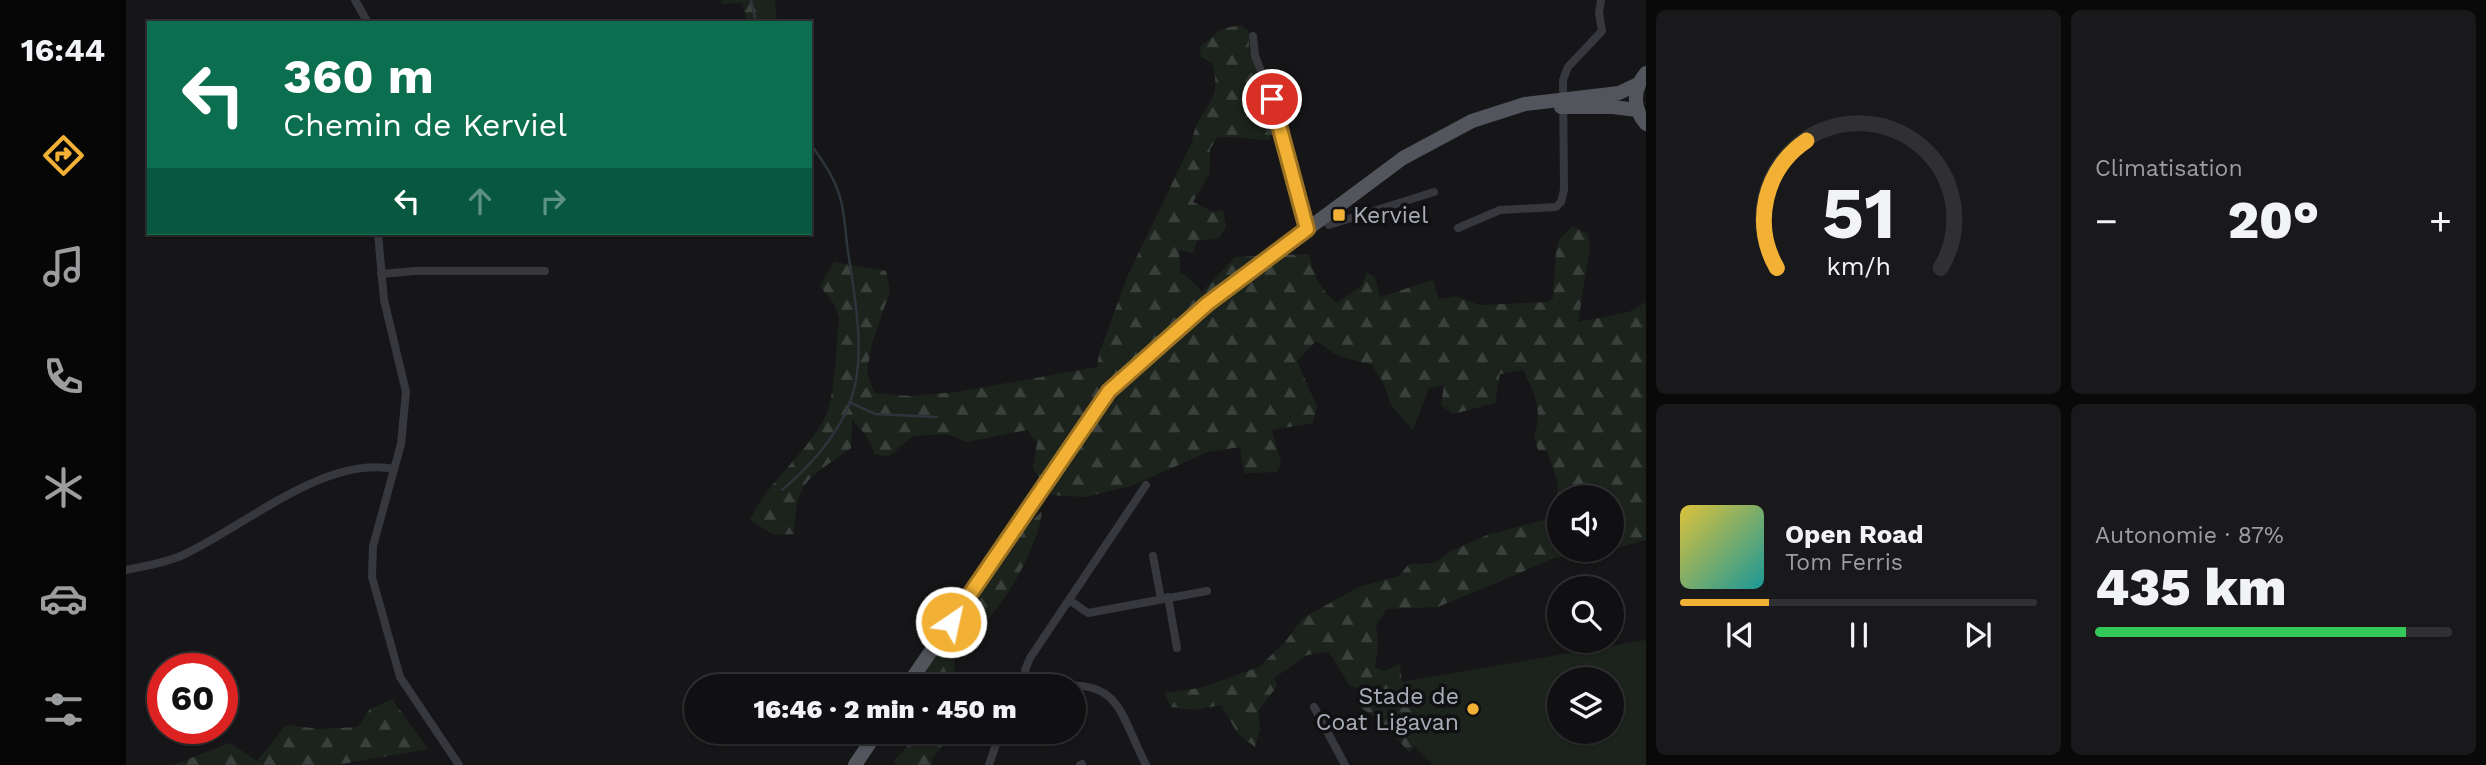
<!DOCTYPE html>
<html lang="fr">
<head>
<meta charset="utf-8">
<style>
  :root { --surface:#101012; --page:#19191b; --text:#f1f3f6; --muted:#9c9d9f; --line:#303032; --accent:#f2b134 }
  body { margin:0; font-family:"Work Sans",sans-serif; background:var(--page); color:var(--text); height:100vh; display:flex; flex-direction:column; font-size:26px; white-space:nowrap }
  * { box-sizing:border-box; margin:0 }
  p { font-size:23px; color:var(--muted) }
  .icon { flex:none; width:38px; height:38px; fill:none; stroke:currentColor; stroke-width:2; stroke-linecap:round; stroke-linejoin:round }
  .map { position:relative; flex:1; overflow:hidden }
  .side { display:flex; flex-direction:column; gap:10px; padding:10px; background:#09090a; width:840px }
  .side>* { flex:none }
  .banner { position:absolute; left:21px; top:21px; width:665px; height:214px; border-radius:0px; box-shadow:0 2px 5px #0004,0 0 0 2px var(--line); background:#0b6e4f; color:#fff; overflow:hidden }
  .fabs { position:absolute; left:1421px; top:485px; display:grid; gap:14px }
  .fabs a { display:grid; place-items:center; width:77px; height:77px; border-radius:50%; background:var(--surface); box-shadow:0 2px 5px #0004,0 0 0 2px var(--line); font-size:35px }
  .speed { position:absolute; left:21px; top:653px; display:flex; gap:14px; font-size:35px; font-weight:700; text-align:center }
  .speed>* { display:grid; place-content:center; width:91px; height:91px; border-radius:50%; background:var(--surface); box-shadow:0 2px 5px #0004,0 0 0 2px var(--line); line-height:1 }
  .speed .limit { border:10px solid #d22; background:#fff; color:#111 }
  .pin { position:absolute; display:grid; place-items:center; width:60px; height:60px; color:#fff; margin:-30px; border:4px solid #fff; border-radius:50%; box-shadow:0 2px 7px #0007 }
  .me { position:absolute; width:77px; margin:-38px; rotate:34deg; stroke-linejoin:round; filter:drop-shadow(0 0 5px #0008) }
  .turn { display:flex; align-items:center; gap:24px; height:147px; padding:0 21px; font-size:32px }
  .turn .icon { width:91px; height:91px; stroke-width:2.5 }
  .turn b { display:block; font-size:49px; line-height:60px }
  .lanes { display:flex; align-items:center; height:66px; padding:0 21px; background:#0003; justify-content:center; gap:35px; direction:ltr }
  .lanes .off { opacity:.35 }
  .big { font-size:52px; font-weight:800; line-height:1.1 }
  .side .tile { flex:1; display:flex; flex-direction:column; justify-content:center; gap:10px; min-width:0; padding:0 24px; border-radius:10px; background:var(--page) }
  .side .dial { align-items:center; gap:0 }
  .dial svg { height:182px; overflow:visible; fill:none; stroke:var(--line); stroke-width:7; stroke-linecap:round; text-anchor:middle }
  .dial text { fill:var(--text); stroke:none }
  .song { display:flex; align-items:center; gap:21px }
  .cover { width:84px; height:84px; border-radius:10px; background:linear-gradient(135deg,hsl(50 70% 55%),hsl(180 70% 35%)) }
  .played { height:7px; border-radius:4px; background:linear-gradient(90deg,var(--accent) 25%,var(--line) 25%) }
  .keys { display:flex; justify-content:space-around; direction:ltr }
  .heat { display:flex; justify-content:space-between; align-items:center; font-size:38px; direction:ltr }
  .charge { height:10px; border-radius:5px; background:linear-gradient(90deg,#34c759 87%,var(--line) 0) }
  .side .tiles { flex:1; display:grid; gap:10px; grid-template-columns:repeat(2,1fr) }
  .trip { position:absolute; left:558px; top:674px; width:402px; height:70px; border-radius:35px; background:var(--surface); box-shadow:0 2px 5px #0004,0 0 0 2px var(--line); font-weight:800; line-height:70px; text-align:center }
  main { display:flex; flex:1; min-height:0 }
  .tabs { display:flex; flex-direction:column; width:126px; justify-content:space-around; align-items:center; background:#060607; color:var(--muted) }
  .tabs .icon { width:49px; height:49px }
  .tabs .current { color:var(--accent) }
  .tabs b { font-size:32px; color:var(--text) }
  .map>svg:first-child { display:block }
</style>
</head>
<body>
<main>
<nav class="tabs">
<b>16:44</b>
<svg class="icon current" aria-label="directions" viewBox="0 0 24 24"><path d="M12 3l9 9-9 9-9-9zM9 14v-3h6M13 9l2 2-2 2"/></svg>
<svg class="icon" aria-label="music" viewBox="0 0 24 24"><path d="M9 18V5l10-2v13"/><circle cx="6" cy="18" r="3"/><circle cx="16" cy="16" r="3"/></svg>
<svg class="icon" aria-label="phone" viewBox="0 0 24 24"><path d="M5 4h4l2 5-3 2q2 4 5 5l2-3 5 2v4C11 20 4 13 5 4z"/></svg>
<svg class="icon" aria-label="climate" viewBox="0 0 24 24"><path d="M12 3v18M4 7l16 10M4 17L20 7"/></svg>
<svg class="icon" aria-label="car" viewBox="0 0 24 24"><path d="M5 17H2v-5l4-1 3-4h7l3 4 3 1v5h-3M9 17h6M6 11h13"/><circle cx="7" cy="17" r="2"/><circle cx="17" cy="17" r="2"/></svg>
<svg class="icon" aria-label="filters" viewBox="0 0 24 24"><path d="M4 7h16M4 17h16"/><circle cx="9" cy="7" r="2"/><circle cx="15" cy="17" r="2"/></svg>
</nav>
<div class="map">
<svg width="1520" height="765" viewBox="0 0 1520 765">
  <defs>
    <pattern id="forest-firs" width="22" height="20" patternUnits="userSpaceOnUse" patternTransform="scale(1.75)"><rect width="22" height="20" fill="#1c231d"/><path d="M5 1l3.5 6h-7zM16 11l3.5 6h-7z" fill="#3a403c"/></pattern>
  </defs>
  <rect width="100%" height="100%" fill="#161618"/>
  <path fill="#1c231d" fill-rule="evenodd" d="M1520,640V765H1307L1282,740L1244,687ZM1433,679H1486V732H1433Z"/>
  <path fill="url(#forest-firs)" d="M595,0H649L651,23H622L616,3L595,4Z
    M1115,25L1123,31V50L1150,128L1143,140C1125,140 1108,135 1091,138L1084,149V173L1067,202L1087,212L1097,210L1100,227L1093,238L1071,241L1067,253L1053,250L1054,273L1062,277L1076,292L1109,257L1183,254C1188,275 1193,289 1211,303L1236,285L1241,272L1249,277L1254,297L1307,280L1313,299L1329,296L1353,305L1422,302L1427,298L1430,252L1433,240L1446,226L1462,234L1464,248L1452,322L1503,312L1520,302V540L1486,549V497H1433V550H1484L1429,558L1312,607L1261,609L1250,625L1252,647L1249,668L1259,671L1274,664L1276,682L1298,725L1284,753L1255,721L1232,706L1233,689L1223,685L1203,652L1181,655L1148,678L1151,686L1132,711L1134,729L1129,747L1112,734L1095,705L1070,710L1045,707L1038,693L1074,688L1133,667L1159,642L1177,618L1233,587L1273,576L1283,564L1309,563L1323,552L1361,535L1430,517L1432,483L1421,451L1412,450L1408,435C1418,414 1407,389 1397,370L1374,374L1369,403L1327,414L1315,405L1318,385L1303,388L1287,430L1265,405L1257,382L1246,365L1212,356L1190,341L1171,361L1191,407L1187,423L1146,430L1155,463L1151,472L1118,473L1114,447L1082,452L1005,486L959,497L925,495L907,468L911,443L901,430L841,442L820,434L787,436L762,457L749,454L740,435L726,420L725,448C683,479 670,478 668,534L648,535L624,520C642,480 681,455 700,415C710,391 710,345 713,318L708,304L694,286L708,262L760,271L764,291L746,343L741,371L748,393L783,396L831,392L971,367L973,354L1002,275L1066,142C1071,107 1099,104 1086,63L1075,57L1074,47L1095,29Z
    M916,511C910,560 865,623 829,656L828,675L834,680C849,680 871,674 882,686H786L884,542Z
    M266,699L302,749L210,765H47L104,743L131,761L160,725L193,729L232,727L244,709Z
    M794,732H829L806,758V765H772L768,761Z"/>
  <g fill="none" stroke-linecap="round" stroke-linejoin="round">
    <path stroke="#2c353c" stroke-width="2.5" d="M625,0L630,23
      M723,402L749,414L811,417
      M656,490C682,468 705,443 720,412C742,367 730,304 723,258C719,237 720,214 713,194C707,175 695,159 684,143"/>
    <path stroke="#37383d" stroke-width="8" d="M229,0L242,23
      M1127,36L1129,56L1152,113L1181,229
      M1197,217L1203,225L1308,192
      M1332,228L1374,210L1430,207L1435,202L1438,190L1437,80L1442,67L1476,31L1473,13L1475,0
      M252,233L258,300L280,392L275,444L247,546L246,577L274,677L333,765
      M255,274L289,271H419
      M1027,556L1035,599
      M0,570C19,566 39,563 57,555C118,527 198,455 268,469
      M1042,597L1051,648
      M943,600L962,613L1081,591
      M903,686L899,670L904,658L1020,485
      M925,686C996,679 992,711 1020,765
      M1188,707L1219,765
      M863,765L874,732
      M954,765L956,764"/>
    <path stroke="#53555c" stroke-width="14" d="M1520,73C1507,89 1506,108 1520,124
      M1435,107H1487L1511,110
      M781,686L983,391L1081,304L1277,158L1346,121L1399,104L1493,93L1512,84
      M729,765L751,732"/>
  </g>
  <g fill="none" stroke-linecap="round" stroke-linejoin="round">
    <g stroke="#9d7322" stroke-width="18">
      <path id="route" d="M825,622L983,391L1081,304L1181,229L1146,99"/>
    </g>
    <use href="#route" stroke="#f2b134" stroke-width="12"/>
  </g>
  <g fill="#f2b134" stroke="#111113" stroke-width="2.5">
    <rect x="1206" y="208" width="14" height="14" rx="3.5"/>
    <circle cx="1347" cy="709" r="7"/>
  </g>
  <g text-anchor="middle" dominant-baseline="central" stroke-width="7" stroke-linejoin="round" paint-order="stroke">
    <g font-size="23" fill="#a8adb8" stroke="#111113" text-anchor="start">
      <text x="1227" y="215">Kerviel</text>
      <text x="1333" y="696" text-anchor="end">Stade de<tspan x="1333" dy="26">Coat Ligavan</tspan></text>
    </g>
  </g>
</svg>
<div class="fabs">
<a><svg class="icon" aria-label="sound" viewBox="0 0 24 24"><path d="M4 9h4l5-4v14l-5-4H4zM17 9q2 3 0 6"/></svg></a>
<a><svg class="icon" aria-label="search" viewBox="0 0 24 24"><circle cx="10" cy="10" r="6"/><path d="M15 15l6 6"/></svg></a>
<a><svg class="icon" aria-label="layers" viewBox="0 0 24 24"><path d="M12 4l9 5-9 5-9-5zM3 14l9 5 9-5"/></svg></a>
</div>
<div class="speed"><div class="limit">60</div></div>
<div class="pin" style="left:1146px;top:99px;background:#d93025"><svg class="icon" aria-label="arrive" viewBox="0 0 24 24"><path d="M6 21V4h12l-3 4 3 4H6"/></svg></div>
<svg class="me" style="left:825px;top:622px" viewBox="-20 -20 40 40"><circle r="17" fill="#f2b134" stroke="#fff" stroke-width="3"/><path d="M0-11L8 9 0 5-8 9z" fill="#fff"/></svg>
<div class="trip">16:46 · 2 min · 450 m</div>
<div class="banner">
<div class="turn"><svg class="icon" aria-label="left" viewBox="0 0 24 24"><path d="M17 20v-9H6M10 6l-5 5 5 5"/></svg><div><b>360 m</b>Chemin de Kerviel</div></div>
<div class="lanes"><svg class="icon" aria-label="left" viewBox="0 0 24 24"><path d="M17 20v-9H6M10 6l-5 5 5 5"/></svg><svg class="icon off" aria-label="ahead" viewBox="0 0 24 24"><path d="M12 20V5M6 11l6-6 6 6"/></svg><svg class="icon off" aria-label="right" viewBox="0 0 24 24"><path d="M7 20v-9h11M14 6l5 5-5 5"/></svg></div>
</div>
</div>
<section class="side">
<div class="tiles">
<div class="tile dial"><svg viewBox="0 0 100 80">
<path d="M14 69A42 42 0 1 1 86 69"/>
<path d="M14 69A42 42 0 0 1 27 13" stroke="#f2b134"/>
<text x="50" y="56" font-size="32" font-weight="700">51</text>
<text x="50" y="72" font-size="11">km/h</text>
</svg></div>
<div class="tile"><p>Climatisation</p>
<div class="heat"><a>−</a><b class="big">20°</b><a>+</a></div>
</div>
<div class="tile">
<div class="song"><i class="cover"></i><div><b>Open Road</b><p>Tom Ferris</p></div></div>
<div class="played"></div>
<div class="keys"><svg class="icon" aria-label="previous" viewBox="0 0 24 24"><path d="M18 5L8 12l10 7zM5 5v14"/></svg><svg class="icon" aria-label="pause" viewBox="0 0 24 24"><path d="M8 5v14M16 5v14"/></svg><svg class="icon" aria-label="next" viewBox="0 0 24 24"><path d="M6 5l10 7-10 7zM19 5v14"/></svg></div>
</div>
<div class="tile"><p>Autonomie · 87%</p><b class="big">435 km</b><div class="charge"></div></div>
</div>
</section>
</main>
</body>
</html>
